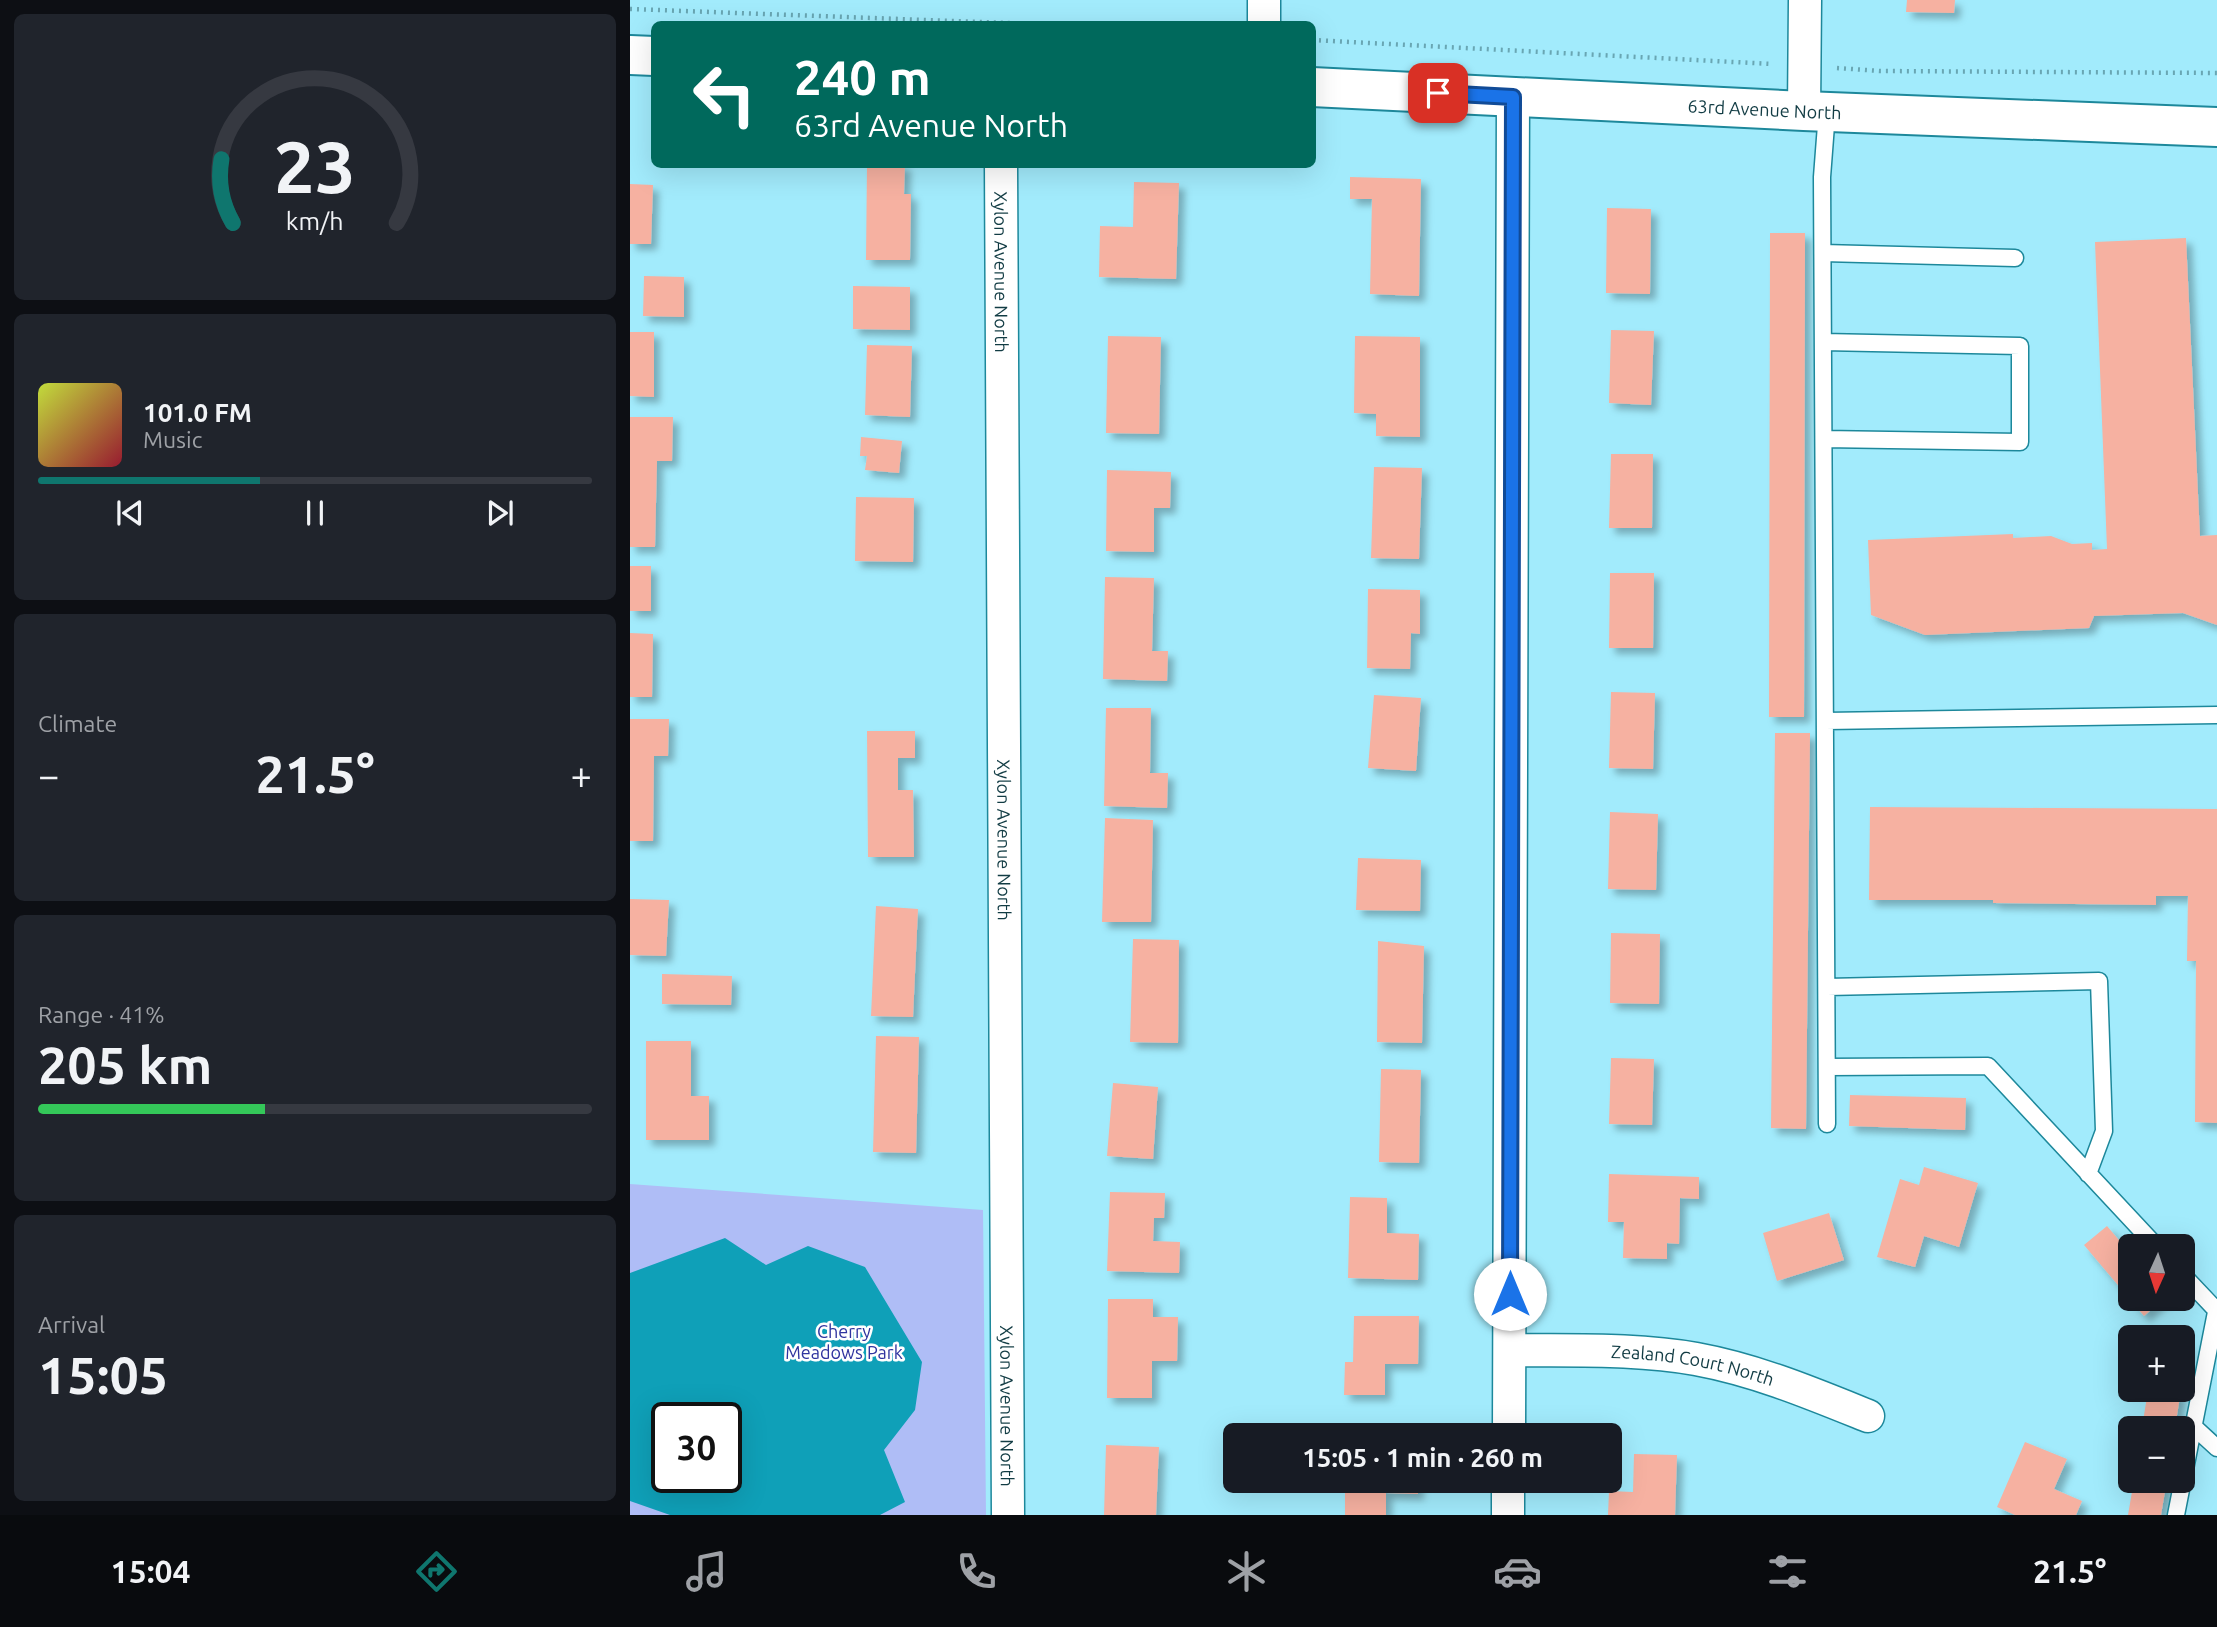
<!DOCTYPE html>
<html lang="en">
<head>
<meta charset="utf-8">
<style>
  :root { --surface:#171b24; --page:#20242c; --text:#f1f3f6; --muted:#9ea1a6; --line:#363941; --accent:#0f766e }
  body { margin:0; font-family:Ubuntu,sans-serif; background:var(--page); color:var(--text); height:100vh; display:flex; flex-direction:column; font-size:26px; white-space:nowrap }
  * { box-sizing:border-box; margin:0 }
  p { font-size:23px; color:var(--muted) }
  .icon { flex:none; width:38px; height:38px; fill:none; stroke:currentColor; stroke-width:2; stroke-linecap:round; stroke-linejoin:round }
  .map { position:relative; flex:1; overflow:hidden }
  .side { display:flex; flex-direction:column; gap:14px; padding:14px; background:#0d0f14; width:630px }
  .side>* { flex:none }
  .banner { position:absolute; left:21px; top:21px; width:665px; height:147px; border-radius:10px; box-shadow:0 7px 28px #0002; background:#00695c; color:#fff; overflow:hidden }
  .needle { width:46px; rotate:183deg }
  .controls { position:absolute; left:1488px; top:1234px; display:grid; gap:14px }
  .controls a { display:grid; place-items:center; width:77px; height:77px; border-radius:10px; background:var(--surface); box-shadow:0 7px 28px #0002; font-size:35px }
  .speed { position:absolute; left:21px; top:1402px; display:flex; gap:14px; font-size:35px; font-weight:700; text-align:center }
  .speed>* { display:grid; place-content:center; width:91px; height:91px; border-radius:50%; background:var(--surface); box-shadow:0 7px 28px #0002; line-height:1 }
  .speed .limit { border:4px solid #111; border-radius:10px; background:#fff; color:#111 }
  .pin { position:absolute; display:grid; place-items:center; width:60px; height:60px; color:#fff; margin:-30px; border-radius:14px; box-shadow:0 4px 10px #0006 }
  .me { position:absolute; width:77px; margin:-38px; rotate:0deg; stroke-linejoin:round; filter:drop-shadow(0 0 5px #0008) }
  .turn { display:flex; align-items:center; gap:24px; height:147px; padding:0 28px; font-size:32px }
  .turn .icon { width:91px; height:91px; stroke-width:2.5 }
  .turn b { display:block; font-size:49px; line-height:60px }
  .big { font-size:52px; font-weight:700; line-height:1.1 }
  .side .widget { flex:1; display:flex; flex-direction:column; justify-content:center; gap:10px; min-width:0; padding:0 24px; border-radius:10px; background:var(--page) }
  .side .dial { align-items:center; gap:0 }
  .dial svg { height:182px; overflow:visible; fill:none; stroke:var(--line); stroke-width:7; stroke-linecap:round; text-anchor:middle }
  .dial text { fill:var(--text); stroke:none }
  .song { display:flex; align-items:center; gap:21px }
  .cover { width:84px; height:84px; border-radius:10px; background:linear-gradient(135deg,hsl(70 70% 55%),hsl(350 70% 35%)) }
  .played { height:7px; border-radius:4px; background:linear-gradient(90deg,var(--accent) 40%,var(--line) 40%) }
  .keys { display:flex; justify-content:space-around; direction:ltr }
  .heat { display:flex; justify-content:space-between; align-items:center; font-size:38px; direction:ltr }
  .charge { height:10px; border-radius:5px; background:linear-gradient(90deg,#34c759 41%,var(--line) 0) }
  .trip { position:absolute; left:593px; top:1423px; width:399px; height:70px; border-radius:10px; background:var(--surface); box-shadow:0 7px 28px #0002; font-weight:700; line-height:70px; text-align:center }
  .tabs { display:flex; height:112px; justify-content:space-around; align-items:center; background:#090b0e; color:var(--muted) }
  .tabs .icon { width:49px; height:49px }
  .tabs .selected { color:var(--accent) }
  .tabs b { font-size:32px; color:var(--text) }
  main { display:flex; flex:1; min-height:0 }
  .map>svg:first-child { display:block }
</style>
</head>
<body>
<main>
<section class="side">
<div class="widget dial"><svg viewBox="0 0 100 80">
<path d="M14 69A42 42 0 1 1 86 69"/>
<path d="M14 69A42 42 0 0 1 9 41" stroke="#0f766e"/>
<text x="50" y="56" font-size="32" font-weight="700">23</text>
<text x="50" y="72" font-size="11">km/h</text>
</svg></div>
<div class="widget">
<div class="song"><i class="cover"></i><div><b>101.0 FM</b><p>Music</p></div></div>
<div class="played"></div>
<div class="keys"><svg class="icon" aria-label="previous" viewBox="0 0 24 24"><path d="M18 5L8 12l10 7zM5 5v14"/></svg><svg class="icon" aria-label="pause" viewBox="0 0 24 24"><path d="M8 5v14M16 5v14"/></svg><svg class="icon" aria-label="next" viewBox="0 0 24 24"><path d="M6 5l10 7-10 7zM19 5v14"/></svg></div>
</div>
<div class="widget"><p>Climate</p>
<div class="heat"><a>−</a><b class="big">21.5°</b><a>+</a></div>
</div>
<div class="widget"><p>Range · 41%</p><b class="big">205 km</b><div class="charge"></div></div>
<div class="widget"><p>Arrival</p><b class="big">15:05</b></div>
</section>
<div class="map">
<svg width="1587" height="1515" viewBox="0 0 1587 1515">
  <defs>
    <filter id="shadow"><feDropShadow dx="6" dy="6" stdDeviation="3.5" flood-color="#0004"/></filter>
  </defs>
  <rect width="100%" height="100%" fill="#a2ebfc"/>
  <path fill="#afbdf6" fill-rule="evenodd" d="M0,1184L353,1210L356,1515H0ZM37,1418H96V1477H37Z"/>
  <path fill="#0fa0b8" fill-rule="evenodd" d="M95,1238L136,1265L178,1246L235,1267L292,1362L285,1410L254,1450L275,1502L250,1515H40L0,1501V1273ZM37,1418H96V1477H37Z"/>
  <path fill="#f6b1a1" filter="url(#shadow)" d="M1277,0H1325L1324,13L1276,12Z
    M237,164H275L274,194H281L280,260H236Z
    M720,177L791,179L789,296L740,294L742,199H720Z
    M504,182L549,183L546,279L469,277L470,226L503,227Z
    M0,184L23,185L21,244H0Z
    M977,208L1021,209L1020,294L976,293Z
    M1140,233H1175L1174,717H1139Z
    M1556,238L1570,536L1587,535V625L1553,613L1464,616L1459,628L1295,635L1241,615L1238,540L1383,534V538L1421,536L1442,544L1462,543V550L1477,549L1465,242Z
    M14,276L54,277V317L13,316Z
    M223,286L280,287V330L223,329Z
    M981,330L1024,331L1021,405L979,403Z
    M0,332H24V397L0,396Z
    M478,336L531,337L529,434L476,433Z
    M725,336L790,337V437L746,436V414L724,413Z
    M237,345L282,346L280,417L235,415Z
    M0,417H43L42,461H27L25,547H0Z
    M231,437L272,441L269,473L235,470L237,456H230Z
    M981,454H1023L1022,528H979Z
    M744,467L792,468L789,559L741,558Z
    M477,470L541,472L540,508H524V552L476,551Z
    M226,497L284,498L283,562L225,561Z
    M0,566H21V611H0Z
    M980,573H1024L1023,648H979Z
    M475,577L524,578L522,651H538L537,681L473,679Z
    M738,589L790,590V634L781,633L780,669L737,668Z
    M0,633L23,634L22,697H0Z
    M981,692L1025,693L1023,769L979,768Z
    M744,695L791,698L786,771L738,768Z
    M476,708H521L520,773H538L537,808L474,806Z
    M0,719H39L38,756H24L23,841H0Z
    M237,731H285V758H268V790H283L284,857H238Z
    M1145,733H1180L1176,1129L1141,1128Z
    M1240,807L1587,809V1123L1565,1122L1566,961H1557L1558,896H1526V905L1363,903V900H1239Z
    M980,812L1028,814L1026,890L978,889Z
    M475,818L523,820L521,922H472Z
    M728,858L791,860L790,911L726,910Z
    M0,899L39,900L36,956L0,955Z
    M246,906L288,909L283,1017L241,1016Z
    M981,933L1030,934L1029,1004L980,1003Z
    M503,939L549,940L548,1043L500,1042Z
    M748,941L794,946L792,1043L747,1042Z
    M32,974L102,976L101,1005L32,1004Z
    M246,1036L289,1037L286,1153L243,1152Z
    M16,1041H61V1096H79V1140H16Z
    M981,1058L1024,1059L1022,1125L979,1124Z
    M751,1069L791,1070L789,1163L749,1162Z
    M483,1083L528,1087L523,1159L477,1156Z
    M1220,1095L1336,1098L1335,1130L1219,1126Z
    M1294,1167L1348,1183L1329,1247L1294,1236L1285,1267L1247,1257L1270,1179L1289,1185Z
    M979,1174L1069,1177V1199L1050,1198L1049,1244L1037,1243V1259L993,1258L994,1222H978Z
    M480,1192L535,1193L534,1218H524L523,1241L550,1242L549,1273L477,1271Z
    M720,1197L757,1198V1233L789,1234L788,1280L718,1278Z
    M1199,1213L1214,1260L1147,1281L1133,1233Z
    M1477,1226L1500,1253V1298H1535L1514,1316L1454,1245Z
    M478,1299H523V1317H548L547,1361H522V1398H477Z
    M724,1316H789L788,1364H755V1395H714L715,1362H723Z
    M1552,1344H1558L1554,1374H1552Z
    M1518,1390H1551L1545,1428H1512Z
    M1395,1442L1437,1459L1424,1489L1452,1501L1446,1515H1385L1367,1507Z
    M476,1445L529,1447L526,1515H474Z
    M1004,1454L1047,1455L1045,1515H978L979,1491L1003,1492Z
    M724,1480H788V1494L756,1493V1515H715V1487H724Z
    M1504,1480H1537L1531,1515H1498Z"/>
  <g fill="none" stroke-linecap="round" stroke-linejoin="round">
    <g stroke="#1d889b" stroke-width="19">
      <path id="service" d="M1197,112L1192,177L1197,1124
        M1193,253L1385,258
        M1193,342L1390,346V442L1194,439
        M1196,721L1587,715
        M1197,987L1469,981L1474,1131L1458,1174
        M1197,1067L1358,1066L1526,1246
        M1552,1274L1587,1311
        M1563,1426L1587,1448
        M1546,1515L1587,1307"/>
    </g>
    <g stroke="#1d889b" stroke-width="35">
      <g id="minor">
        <path d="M634,0V24"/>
        <path d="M1174,111L1175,0"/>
        <path id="s1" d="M371,164L378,1515"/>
        <path id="s2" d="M880,1350C940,1351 1006,1348 1066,1359C1126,1370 1181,1393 1238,1416"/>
        <path d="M879,1435L883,97"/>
        <path d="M878,1515V1480"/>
      </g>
    </g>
    <g stroke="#1d889b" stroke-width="42">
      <g id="tertiary">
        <path d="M0,55L24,56"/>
        <path id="s3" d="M682,87L1174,111L1587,127"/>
      </g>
    </g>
    <path stroke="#69a6b3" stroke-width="4.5" stroke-dasharray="2 5" stroke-linecap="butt" d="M0,9L404,24
      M682,40L1142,64
      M1207,68L1250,71L1587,73"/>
    <use href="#service" stroke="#fff" stroke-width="16"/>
    <use href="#minor" stroke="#fff" stroke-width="32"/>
    <use href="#tertiary" stroke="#fff" stroke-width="38"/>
  </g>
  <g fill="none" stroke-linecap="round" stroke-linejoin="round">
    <g stroke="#114b97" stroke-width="18">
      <path id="route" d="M808,93L883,97L880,1294"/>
    </g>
    <use href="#route" stroke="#1a73e8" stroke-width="12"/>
  </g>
  <g text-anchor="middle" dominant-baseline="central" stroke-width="5" stroke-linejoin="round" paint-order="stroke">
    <g font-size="18" fill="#123c44" stroke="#fff">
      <text stroke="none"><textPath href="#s3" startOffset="453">63rd Avenue North</textPath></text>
      <text stroke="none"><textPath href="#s1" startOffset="108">Xylon Avenue North</textPath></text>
      <text stroke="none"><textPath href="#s1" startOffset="676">Xylon Avenue North</textPath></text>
      <text stroke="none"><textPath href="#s2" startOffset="184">Zealand Court North</textPath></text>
      <text stroke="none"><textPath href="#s1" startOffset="1242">Xylon Avenue North</textPath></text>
    </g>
    <g font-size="18" fill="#2f349f" stroke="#fff">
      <text x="214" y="1331">Cherry<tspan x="214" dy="21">Meadows Park</tspan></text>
    </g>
  </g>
</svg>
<div class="controls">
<a><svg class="needle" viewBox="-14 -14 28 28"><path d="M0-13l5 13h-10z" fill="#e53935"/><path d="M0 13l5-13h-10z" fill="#9ea1a6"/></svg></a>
<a>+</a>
<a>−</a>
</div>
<div class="speed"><div class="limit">30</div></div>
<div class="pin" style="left:808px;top:93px;background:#d93025"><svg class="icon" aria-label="arrive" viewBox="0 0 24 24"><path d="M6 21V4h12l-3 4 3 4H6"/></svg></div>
<svg class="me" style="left:880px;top:1294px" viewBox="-20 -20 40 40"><circle r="19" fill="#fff"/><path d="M0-13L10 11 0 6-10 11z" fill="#1a73e8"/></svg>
<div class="trip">15:05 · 1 min · 260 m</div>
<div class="banner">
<div class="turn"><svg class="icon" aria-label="left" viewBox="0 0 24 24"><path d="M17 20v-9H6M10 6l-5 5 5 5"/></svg><div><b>240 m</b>63rd Avenue North</div></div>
</div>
</div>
</main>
<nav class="tabs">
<b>15:04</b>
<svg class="icon selected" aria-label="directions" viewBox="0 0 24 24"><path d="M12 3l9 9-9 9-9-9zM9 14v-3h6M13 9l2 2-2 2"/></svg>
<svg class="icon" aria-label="music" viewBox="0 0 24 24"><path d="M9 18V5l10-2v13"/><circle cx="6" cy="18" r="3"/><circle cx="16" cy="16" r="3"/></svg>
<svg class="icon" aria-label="phone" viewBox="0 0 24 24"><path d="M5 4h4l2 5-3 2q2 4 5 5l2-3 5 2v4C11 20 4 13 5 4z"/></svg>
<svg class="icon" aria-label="climate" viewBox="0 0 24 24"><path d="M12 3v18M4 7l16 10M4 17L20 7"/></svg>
<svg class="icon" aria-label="car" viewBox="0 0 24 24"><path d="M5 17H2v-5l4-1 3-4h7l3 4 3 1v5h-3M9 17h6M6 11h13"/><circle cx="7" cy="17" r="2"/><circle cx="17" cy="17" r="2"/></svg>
<svg class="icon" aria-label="filters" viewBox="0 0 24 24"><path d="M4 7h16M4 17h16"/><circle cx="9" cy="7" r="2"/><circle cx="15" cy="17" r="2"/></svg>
<b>21.5°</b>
</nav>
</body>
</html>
